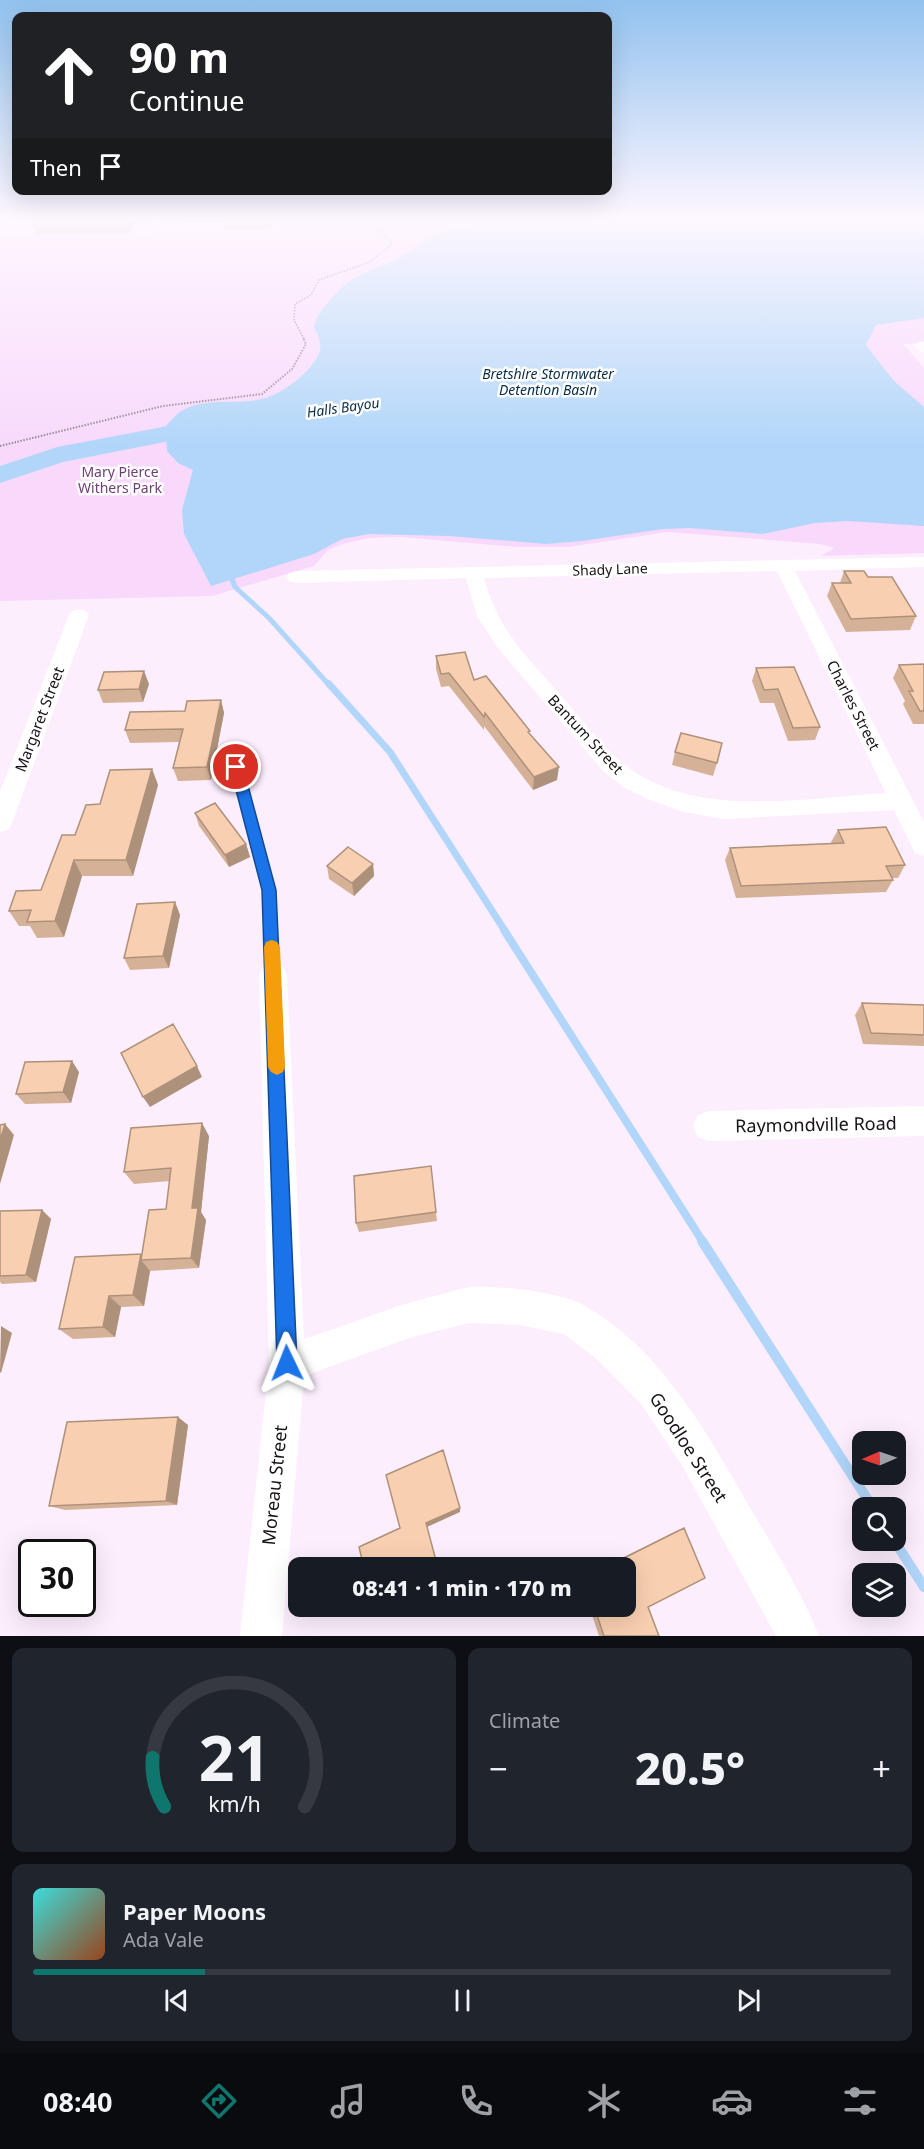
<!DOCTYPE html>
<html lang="en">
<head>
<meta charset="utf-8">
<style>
  :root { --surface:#171b24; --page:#20242c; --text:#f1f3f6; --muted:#9ea1a6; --line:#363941; --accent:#0f766e }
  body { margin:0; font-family:"Noto Sans",sans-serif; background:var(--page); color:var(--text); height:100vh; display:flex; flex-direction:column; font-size:22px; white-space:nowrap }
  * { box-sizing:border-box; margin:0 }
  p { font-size:20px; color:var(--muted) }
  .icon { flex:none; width:33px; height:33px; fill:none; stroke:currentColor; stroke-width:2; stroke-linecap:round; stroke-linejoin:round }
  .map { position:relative; height:1636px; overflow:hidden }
  .sheet { display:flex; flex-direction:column; gap:12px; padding:12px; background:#0d0f14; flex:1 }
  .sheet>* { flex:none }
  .banner { position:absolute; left:12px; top:12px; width:600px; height:183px; border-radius:12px; box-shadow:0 6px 24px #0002; background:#202124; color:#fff; overflow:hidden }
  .needle { width:39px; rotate:268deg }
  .buttons { position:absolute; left:852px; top:1431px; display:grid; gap:12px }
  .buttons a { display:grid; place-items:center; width:54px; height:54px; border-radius:12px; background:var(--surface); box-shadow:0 6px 24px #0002; font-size:30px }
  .speed { position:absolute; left:18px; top:1539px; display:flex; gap:12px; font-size:30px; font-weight:700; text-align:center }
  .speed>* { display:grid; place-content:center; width:78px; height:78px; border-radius:50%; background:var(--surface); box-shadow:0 6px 24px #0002; line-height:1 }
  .speed .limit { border:3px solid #111; border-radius:9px; background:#fff; color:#111 }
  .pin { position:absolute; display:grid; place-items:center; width:51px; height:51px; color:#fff; margin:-26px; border:3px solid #fff; border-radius:50%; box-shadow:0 2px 6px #0007 }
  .me { position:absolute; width:66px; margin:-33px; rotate:358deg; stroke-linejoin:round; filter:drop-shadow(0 0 4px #0008) }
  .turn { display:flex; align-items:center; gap:21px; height:126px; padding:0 18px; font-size:27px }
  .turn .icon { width:78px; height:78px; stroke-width:2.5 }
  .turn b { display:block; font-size:42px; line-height:51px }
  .then { display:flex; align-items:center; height:57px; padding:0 18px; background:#0003; gap:12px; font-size:22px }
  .big { font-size:45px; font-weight:800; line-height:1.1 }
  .sheet .tile { flex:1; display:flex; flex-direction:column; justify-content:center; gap:9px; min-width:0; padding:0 21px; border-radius:12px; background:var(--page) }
  .sheet .dial { align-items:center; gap:0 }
  .dial svg { height:156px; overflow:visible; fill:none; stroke:var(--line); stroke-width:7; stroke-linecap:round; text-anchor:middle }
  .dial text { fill:var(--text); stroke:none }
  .song { display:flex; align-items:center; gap:18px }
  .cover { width:72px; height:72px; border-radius:9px; background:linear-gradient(135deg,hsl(180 70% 55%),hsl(20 70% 35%)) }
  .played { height:6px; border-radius:3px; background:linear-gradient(90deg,var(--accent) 20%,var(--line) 20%) }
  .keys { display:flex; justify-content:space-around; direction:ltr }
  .heat { display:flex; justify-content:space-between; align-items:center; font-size:33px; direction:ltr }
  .sheet .tiles { flex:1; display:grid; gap:12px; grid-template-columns:1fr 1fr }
  .tile:last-child { grid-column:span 2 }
  .trip { position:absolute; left:288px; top:1557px; width:348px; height:60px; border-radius:12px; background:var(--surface); box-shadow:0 6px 24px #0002; font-weight:800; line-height:60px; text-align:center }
  .tab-bar { display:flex; height:96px; justify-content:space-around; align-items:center; background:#090b0e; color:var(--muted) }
  .tab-bar .icon { width:42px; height:42px }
  .tab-bar .selected { color:var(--accent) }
  .tab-bar b { font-size:27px; color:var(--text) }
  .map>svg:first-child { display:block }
</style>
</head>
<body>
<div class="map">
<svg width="924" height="1636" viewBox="0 0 924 1636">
  <rect width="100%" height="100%" fill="#fdeefe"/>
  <path fill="#f8d9fc" d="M283,218H924V343L903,344L924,368V553L821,556L834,548L820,544L668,532L568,547H516L401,537L369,538L342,544L328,550L314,566L212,596L0,601V235L279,231Z"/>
  <path fill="#b1d6f9" d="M541,218H924V318L876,325L866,345L894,381L924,407V526L848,521L815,523L763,534L690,528L663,529L582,541L546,544L449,536L369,534L342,539L314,554L211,586L184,534L182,510L193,470L178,463L167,451L166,426C171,421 177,413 183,410C206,397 238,405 262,399C281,395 313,371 319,353C323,344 318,335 314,327C317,315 322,309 330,300C355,270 374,272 404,255C419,246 431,234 448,229C479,220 510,223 541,218Z"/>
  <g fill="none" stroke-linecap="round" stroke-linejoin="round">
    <path stroke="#b1d6f9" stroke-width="5" d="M229,571L235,587L269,618L330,686"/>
    <path stroke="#b1d6f9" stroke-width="7" d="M329,684L390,752L505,931"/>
    <path stroke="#b1d6f9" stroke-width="8" d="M504,930L703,1242"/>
    <path stroke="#b1d6f9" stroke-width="10" d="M702,1241L873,1508
      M894,1540L924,1587"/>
    <path fill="#b1d6f9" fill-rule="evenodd" d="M221,416L230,419L234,424L230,429L63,462L0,483V466L57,447Z"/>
    <path stroke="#918792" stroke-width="1.5" stroke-dasharray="1.5 1.5" stroke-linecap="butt" d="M450,218L457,221
      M377,229L411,218
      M304,339L294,320L295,304L311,295L319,280L370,262L392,244C377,222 351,220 327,218"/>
    <path stroke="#918792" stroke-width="2" stroke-dasharray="1.5 1.5" stroke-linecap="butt" d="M0,446L163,406L262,394L292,369L306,344L303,338"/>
    <path fill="#fff" fill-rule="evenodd" d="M236,763L242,767L275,890L280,975L278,979L273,981L268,979L266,975L263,890L230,767Z"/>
    <path fill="#fff" fill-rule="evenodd" d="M151,218H161L151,234H143L142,232Z
      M921,341L924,342V352L919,351L914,345Z
      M924,557V567L795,571L924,822V856L915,853L894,810L724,819L684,812L650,800L625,788L604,772L498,648L477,616L466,578L296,583L289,581L287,577L289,573L296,571ZM777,571L886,793C806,798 697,819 629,768C601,747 580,717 557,691C524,654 497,628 484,578Z
      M79,609L86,611L89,615L12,823L9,829L0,832V792L69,615L72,611Z
      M273,963L283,967L287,975L304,1339C349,1325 392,1306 438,1295C448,1293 459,1289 469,1287C496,1285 562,1292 585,1306C665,1352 710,1439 755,1516C778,1555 802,1594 819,1636H776L683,1467L642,1405L599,1361L564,1334L520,1325L469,1323L412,1337L304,1376L282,1636H240L269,1363L259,975L263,967Z
      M924,1106V1136L709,1141L698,1137L693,1126L698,1115L709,1111Z"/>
  </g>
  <path fill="#d5b297" d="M137,218L129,233L35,235L33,226Z
    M179,218H280L278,224H273L271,229H224L223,223H180Z
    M844,571L868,577L916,616L910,630L846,632L827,596L832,583H840Z
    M436,656L474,680L530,734L557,780L533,790L484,726V730L449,686L441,687L436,669Z
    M924,664V724H913L903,704L905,701L893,678L899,665Z
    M756,668L820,727L815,740L788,741L774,703H760L752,681Z
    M149,684L143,702L103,703L98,690Z
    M221,700L224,713L211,780L178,781L173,768L179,742L130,743L125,730Z
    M675,752L717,763L713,776L672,765Z
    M152,769L158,785L133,876H82L64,937L37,938L30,926H19L9,911L41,890L75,835L100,804Z
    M195,813L246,844L250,857L229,867L199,826Z
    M838,830L905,865L898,878H892L893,880L886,892L736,898L725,860L730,848L832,844L831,842Z
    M373,864L374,876L354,896L329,879L327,866Z
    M175,902L180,915L169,968L130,970L124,958Z
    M862,1003L924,1005V1046L863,1044L855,1015Z
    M79,1072L71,1103L25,1104L16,1094Z
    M209,1136L201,1212L206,1220L199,1268L150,1271L144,1306L121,1307L115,1337L73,1339L59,1329L141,1254L142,1255L166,1209L170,1181L134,1184L124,1172Z
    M42,1210L51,1219L36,1282L2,1284L0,1282V1211Z
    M436,1212L437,1221L359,1232L356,1223Z
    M188,1425L177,1505L65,1510L49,1506Z
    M684,1528L648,1607L659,1636H599L589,1606H626V1568H602L676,1531Z"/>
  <path fill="#ae917b" d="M130,218H137L129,233L127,224Z
    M271,218H272L273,224L271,229L269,221Z
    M144,671L149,684L143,702L139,689Z
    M221,700L224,713L211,780L207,767Z
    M559,767L557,780L533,790L534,777Z
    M152,769L158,785L133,876L126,860Z
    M246,844L250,857L229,867L225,855Z
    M74,860L82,876L64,937L55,921Z
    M373,864L374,876L354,896L352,883Z
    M175,902L180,915L169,968L163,956Z
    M72,1061L79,1072L71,1103L63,1092Z
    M197,1066L202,1077L150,1107L143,1097Z
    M202,1123L209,1136L201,1212L206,1220L199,1268L191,1258L192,1208Z
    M5,1124L14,1135L0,1184V1141Z
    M42,1210L51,1219L36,1282L26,1275Z
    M141,1254L146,1260H141L150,1271L144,1306L133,1295Z
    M109,1296L121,1307L115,1337L103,1327Z
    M1,1326L12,1333L1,1373L0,1372Z
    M178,1417L188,1425L177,1505L166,1501Z
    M460,1508V1512L427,1527L438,1568L426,1523Z
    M384,1606H388L378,1611H374Z"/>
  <path fill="#f8cfb0" stroke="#ae917b" stroke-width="1.5" d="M39,218H130L127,224L33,226Z
    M224,218H271L269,221H223Z
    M844,571H864L868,577H892L916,616L851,619L832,583H851Z
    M465,652L474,680L486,676L530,731L528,732L559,767L534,777L485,713L484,717L449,673L441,674L436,656Z
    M924,664V711H920L909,691H913L899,665Z
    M794,667L820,727L793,728L778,689L764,690L756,668Z
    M144,671L139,689L98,690L104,672Z
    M221,700L207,767L173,768L183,729L125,730L130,712L185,711L187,701Z
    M681,733L722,743L717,763L675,752Z
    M152,769L126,860H74L55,921L27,922L31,910L9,911L16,891L41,890L62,835H75L86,805L100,804L110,770Z
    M215,803L246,844L225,855L195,813Z
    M886,827L905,865L886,866L893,880L741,886L730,848L844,843L838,830Z
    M348,847L373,864L352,883L327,866Z
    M175,902L163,956L124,958L137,904Z
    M862,1003L924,1005V1035L871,1033Z
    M173,1024L197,1066L143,1097L121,1053Z
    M72,1061L63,1092L16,1094L25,1062Z
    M202,1123L192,1208H198L191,1258L141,1260L149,1210L166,1209L171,1168L124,1172L131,1128Z
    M5,1124L0,1141V1125Z
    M431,1166L436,1212L356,1223L354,1176Z
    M42,1210L26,1275L0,1276V1211Z
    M141,1254L133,1295L109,1296L103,1327L59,1329L75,1257Z
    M178,1417L166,1501L49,1506L67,1422Z
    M443,1450L460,1508L426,1523L438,1568H364L359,1547L400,1528L386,1475Z
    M684,1528L705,1578L648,1607L659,1636H604L594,1606H626V1568H604Z
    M373,1606H384L374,1611Z"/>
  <linearGradient id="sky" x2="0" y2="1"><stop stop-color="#92c2ef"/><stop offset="0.49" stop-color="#fef7ff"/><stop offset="1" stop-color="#fef7ff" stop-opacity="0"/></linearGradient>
  <rect width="924" height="447" fill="url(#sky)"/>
  <path fill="#1a73e8" stroke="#114b97" stroke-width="1.5" d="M236,763L243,767L276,890L297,1363L294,1371L287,1374L280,1371L277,1363L262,890L230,767Z"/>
  <path fill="#f59e0b" d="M272,940L277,942L280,947L285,1067L283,1072L277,1075L271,1072L268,1067L264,947L266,942Z"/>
  <g text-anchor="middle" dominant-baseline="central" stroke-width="5" stroke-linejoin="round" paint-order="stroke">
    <g font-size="14" font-style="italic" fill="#082c48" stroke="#fff">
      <text x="548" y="373">Bretshire Stormwater<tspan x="548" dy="16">Detention Basin</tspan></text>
      <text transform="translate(343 407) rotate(-8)">Halls Bayou</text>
    </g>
    <g font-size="14" fill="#703e77" stroke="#fff">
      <text x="120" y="471">Mary Pierce<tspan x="120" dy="16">Withers Park</tspan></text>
    </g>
    <g font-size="14" fill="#181318" stroke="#fff">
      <text transform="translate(610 569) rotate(-2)">Shady Lane</text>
    </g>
    <g font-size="15" fill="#181318" stroke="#fff">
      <text transform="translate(854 705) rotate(63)">Charles Street</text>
      <text transform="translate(39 719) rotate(-69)">Margaret Street</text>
      <text transform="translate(586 734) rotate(47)">Bantum Street</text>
    </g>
    <g font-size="18" fill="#181318" stroke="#fff">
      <text transform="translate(816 1124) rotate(-1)">Raymondville Road</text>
      <text transform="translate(689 1447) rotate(57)">Goodloe Street</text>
      <text transform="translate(274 1485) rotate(-84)">Moreau Street</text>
    </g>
  </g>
</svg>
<div class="buttons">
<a><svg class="needle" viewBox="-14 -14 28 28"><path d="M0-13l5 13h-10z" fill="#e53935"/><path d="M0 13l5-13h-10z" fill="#9ea1a6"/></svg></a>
<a><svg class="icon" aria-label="search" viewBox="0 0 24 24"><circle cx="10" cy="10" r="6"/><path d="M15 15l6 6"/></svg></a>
<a><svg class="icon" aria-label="layers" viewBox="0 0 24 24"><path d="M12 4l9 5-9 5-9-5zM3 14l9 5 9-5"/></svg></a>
</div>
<div class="speed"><div class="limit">30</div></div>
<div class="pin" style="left:236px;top:767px;background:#d93025"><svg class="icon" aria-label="arrive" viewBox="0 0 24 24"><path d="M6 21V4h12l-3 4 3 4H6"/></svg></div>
<svg class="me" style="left:287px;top:1363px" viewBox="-20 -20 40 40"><path d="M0-17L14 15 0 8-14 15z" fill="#1a73e8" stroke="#fff" stroke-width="4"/></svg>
<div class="trip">08:41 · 1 min · 170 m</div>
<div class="banner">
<div class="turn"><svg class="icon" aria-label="ahead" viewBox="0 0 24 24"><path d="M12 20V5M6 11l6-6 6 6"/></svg><div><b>90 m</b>Continue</div></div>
<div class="then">Then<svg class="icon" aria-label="arrive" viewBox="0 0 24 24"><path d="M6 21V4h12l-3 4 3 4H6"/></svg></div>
</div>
</div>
<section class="sheet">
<div class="tiles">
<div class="tile dial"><svg viewBox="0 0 100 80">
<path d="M14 69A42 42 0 1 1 86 69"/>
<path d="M14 69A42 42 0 0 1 8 44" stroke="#0f766e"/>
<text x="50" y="56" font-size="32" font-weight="700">21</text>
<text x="50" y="72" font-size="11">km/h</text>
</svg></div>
<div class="tile"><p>Climate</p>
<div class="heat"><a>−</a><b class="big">20.5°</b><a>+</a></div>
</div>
<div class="tile">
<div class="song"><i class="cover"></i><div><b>Paper Moons</b><p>Ada Vale</p></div></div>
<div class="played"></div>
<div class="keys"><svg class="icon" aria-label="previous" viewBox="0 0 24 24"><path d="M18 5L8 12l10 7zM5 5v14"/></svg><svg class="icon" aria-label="pause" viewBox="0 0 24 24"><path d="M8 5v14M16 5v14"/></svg><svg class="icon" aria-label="next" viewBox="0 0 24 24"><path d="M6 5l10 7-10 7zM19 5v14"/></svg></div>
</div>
</div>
</section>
<nav class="tab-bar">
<b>08:40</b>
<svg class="icon selected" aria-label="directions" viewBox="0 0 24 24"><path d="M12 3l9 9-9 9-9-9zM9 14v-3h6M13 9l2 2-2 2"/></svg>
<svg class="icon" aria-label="music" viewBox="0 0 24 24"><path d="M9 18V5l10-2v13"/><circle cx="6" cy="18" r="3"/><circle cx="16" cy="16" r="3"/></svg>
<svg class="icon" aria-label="phone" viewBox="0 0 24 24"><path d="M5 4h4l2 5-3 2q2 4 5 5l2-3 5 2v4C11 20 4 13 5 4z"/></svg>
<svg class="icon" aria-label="climate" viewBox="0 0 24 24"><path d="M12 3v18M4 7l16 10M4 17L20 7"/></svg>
<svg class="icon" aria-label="car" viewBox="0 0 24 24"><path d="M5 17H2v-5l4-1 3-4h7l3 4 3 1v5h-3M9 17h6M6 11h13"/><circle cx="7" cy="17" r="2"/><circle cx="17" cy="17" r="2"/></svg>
<svg class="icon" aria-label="filters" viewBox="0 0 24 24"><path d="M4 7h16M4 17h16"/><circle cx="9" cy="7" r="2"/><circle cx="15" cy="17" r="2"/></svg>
</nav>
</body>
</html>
